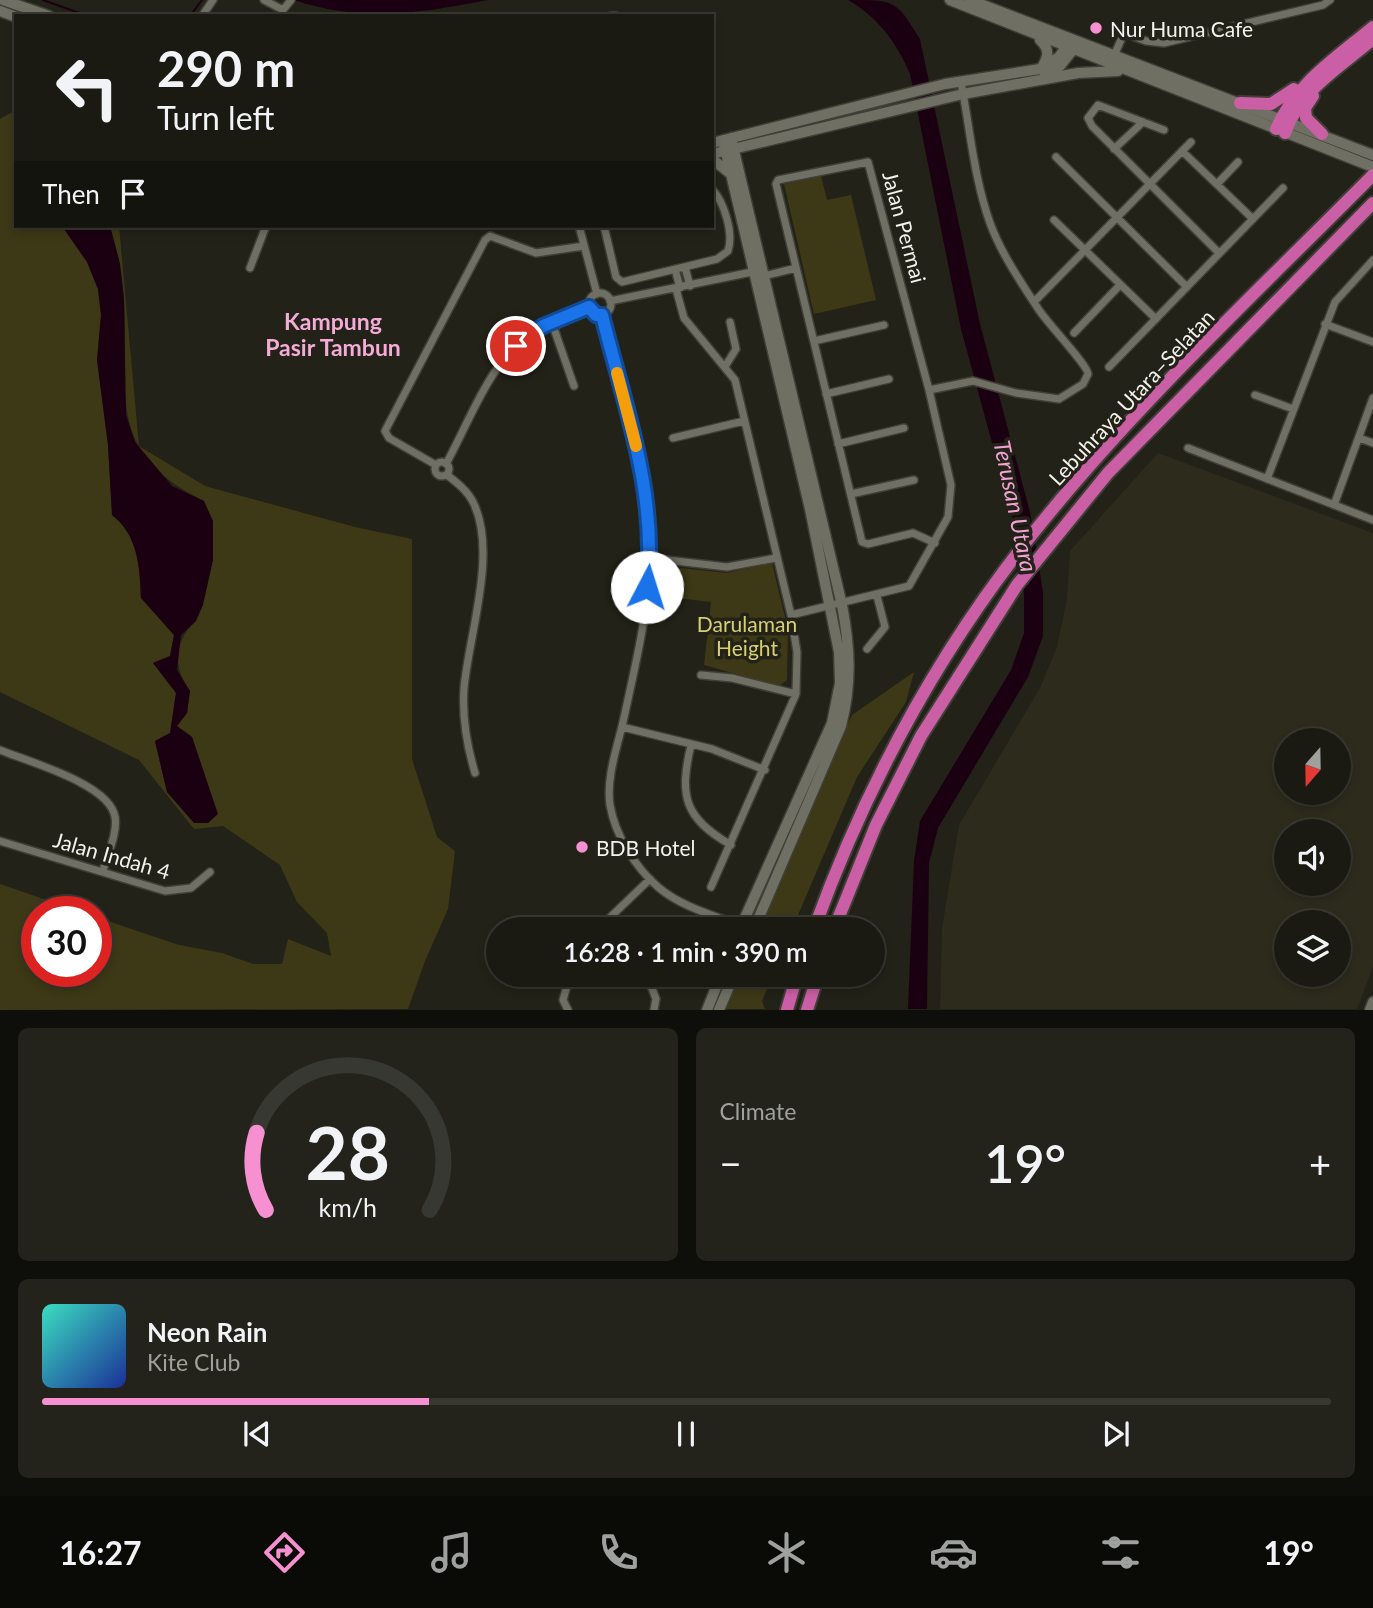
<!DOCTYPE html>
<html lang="en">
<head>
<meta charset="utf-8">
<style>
  :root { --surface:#1a1a12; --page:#23231b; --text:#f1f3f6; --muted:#9fa19f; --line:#383832; --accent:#f690d0 }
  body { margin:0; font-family:Lato,sans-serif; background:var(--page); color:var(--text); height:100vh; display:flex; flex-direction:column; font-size:26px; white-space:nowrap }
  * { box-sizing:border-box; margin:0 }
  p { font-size:23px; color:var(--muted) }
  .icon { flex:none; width:38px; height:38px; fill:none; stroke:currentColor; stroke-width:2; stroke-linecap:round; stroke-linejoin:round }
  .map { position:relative; height:1010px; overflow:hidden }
  .side { display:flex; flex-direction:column; gap:18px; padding:18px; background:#0e0e0a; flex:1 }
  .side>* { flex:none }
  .banner { position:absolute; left:14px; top:14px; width:700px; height:214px; border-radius:0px; box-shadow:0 4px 10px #0003,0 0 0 2px var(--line); background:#1a1a12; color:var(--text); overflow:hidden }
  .needle { width:46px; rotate:200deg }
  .fabs { position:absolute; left:1274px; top:728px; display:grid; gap:14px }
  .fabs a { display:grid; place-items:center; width:77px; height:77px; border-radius:50%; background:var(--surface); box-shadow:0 4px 10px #0003,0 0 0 2px var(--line); font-size:35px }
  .speed { position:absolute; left:21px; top:896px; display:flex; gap:14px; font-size:35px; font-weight:700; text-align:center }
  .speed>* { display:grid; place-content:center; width:91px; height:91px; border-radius:50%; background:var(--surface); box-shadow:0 4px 10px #0003,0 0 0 2px var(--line); line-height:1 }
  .speed .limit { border:10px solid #d22; background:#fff; color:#111 }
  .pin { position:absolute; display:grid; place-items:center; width:60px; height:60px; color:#fff; margin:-30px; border:4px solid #fff; border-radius:50%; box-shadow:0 2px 7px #0007 }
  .me { position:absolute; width:77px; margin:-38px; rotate:5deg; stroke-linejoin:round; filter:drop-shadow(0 0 5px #0008) }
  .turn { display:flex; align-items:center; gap:24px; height:147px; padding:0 28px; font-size:32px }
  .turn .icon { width:91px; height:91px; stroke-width:2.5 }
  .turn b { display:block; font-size:49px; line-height:60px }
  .then { display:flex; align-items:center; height:66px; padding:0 28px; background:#0003; gap:14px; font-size:26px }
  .big { font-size:52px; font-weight:600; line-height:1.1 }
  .side .card { flex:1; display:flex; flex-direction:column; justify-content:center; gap:10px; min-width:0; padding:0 24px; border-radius:10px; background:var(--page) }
  .side .dial { align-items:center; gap:0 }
  .dial svg { height:182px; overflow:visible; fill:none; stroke:var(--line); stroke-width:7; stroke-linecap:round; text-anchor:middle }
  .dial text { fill:var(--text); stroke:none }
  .song { display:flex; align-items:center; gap:21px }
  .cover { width:84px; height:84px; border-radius:10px; background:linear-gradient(135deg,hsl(170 70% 55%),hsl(230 70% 35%)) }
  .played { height:7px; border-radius:4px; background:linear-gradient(90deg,var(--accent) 30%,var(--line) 30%) }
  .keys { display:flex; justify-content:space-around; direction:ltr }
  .heat { display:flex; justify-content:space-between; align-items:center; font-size:38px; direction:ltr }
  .side .tiles { flex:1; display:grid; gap:18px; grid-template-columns:1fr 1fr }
  .card:last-child { grid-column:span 2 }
  .trip { position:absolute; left:486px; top:917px; width:399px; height:70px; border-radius:35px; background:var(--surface); box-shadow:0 4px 10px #0003,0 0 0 2px var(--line); font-weight:600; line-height:70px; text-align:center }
  .tabs { display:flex; height:112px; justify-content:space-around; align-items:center; background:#0a0a07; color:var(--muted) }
  .tabs .icon { width:49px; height:49px }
  .tabs .selected { color:var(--accent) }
  .tabs b { font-size:32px; color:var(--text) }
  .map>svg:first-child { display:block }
</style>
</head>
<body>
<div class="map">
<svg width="1373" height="1010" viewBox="0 0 1373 1010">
  <rect width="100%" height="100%" fill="#222218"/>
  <path fill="#2d2b1c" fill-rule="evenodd" d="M1158,453L1373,533V967L1357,1009H940L942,928L959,825L1040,688L1057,647L1067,599L1070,551ZM1286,740H1339V793H1286ZM1286,831H1339V884H1286ZM1286,922H1339V975H1286Z"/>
  <path fill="#3d3916" d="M16,110V226H62L87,262L98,289L101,315L97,360L108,445L112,515C138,535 140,567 141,598L174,635L170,656L153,663L176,693L170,733L155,741L167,792L194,823L208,787L192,737L177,726L187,713L190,691C172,667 174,641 196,621L204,501C103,452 129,392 124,299C123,274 117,250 110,226H119L139,446L205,486L355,527L412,539V759L437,837L455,851L448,909L425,961L408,1009L0,1010V884L81,912H37V971H96V917L179,945L222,953L253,964H282L288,939L331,956L327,933L297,902L280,865L223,826L194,829L139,760L0,692V119Z
    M821,176L827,200L851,195L876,300L814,314L784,184Z
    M772,563L788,630L787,680L779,686L704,665L711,602L677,598L680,568L727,573Z
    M914,672L906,702L857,777L792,929H760L852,715Z
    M740,975H773L762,1001L765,1009H725Z"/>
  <path fill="#1b0011" d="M294,0H488C420,13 362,23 294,0Z
    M848,0C896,0 896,0 920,39L980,324L1030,512L1043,592V636L1028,677L938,828L929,863L927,1009H908L914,861L920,821L1011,670L1024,633V593L1012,516L961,329L910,74C897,43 878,17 848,0Z
    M62,226H110L120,264L124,300L126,415L135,442L172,486L204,501L213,521V560L203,605L196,621L181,635L177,670L190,691L187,713L177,726L192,737L218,814L208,823H194L167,792L155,741L170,733L176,693L153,663L170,656L174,635L141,598C140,567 138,535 112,515L108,445L97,360L101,315L98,289L87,262Z"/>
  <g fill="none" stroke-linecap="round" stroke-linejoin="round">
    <path stroke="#1b0011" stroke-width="2" d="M43,0L88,16
      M190,16L202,0"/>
    <g stroke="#3f3e37" stroke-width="10">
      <path id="street" d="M264,0L283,10L291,0
        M202,16L213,0
        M611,16H616
        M1113,58L1124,33L1146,41L1164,43L1323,5L1330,0
        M1164,130L1098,105L1088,118L1092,126L1219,253
        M1114,149L1143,122
        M1182,151L1253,219
        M1056,157L1187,287
        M1217,184L1238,162
        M1054,220L1156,319
        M579,226L597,294
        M604,226L616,277L622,282L717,259L728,251C734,233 724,202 712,189
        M685,267L690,286
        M250,268L266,226
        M675,269L680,288
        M760,277L796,268
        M676,289L684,318L735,380L791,615L909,586L948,517L951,485L929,390L868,162L778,180L776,184L862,542L868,544L913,533L935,543
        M589 304a11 11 0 1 1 22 0a11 11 0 1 1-22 0Z
        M610,301L757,271
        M1034,302L1191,142
        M602,315C622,392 652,473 650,554C649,611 635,667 623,722C617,748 606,778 610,805C615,835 635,867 658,887C682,908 720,917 749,929
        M552,323L574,386
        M1325,324L1373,342
        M1074,333L1120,285
        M814,341L884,325
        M726,365L736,349L730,322
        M1109,367L1283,188
        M929,390L973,381L1016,393L1059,399L1083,384L1088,374C1088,365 1045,321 1037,307C1020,281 1001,253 990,223C974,178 970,129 961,82
        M826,394L889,379
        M1255,395L1293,409
        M673,438L744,421
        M1359,438L1373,443
        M838,444L904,428
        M1188,448L1373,520
        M435 469a7 7 0 1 1 14 0a7 7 0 1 1-14 0Z
        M446,464C471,419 490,359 535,331C551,320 571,315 589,308
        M436,465L389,438L385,431L485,240L490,236L536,253L584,246
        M447,475C456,482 467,490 473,502C498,552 469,634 464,688C462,717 467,746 475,773
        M1267,479L1335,302L1373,260
        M851,494L914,480
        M1334,505L1373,398
        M650,558L727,567L776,558
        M867,649L885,627L877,596
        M701,675L732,678L796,694
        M622,727L712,749L765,770
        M691,745C679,796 684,818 731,845
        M0,750C29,762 110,784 115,817C118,833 107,855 103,871
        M0,841L165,891L191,888L210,872
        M711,887L796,694L797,652L791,615
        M598,929L650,879
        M690,929L692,924L697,929
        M647,975L656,999L654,1010
        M568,1010L563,1000L570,975"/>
    </g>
    <g stroke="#3f3e37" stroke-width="13">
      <path id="secondary" d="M3,0L49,16
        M950,0L1373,167
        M970,0L1373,155
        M0,11L16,17
        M1040,40C1051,50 1048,58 1041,69
        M1045,75L1060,66L1076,46
        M731,138L842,605C850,647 852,684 841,726L754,929
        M723,140L810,509L839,652L840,683L832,723L740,929
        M712,143L945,84L1040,69L1059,57L1069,43
        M712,154L963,94L1078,73L1118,71
        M712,159L731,174
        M707,1010L721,975
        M719,1010L734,975
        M1370,1010L1373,1002"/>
    </g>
    <g stroke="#3f3e37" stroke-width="16">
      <path id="highway" d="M1313,96L1305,108L1306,118L1322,134
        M1240,103L1271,104L1294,89
        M1276,129C1295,84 1337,57 1373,27
        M1285,133C1300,90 1340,67 1373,39
        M814,929C868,780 946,638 1047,516C1146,395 1263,286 1373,175
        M834,929L876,825L921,736L1017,585L1108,473L1373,203
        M787,1010L797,975
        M807,1010L818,975"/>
    </g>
    <use href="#street" stroke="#706f64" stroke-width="7"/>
    <use href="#secondary" stroke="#706f64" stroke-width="10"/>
    <use href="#highway" stroke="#cb5fa5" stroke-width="12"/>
  </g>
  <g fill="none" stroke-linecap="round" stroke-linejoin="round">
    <g stroke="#114b97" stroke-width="18">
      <path id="route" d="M516,346L543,326L589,307L596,315H602C624,404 658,494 647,587"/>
    </g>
    <use href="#route" stroke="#1a73e8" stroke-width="12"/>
    <path stroke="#f59e0b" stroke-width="12" d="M617,373L636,446"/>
  </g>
  <g fill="#f690d0" stroke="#222218" stroke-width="2.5">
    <circle cx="1096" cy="28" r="7"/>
    <circle cx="582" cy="847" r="7"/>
  </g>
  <g text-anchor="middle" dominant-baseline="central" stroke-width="7" stroke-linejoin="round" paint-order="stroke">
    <g font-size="21" fill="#f3f2ec" stroke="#222218" text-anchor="start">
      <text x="1110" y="28">Nur Huma Cafe</text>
      <text x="596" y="847">BDB Hotel</text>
    </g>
    <g font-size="21" fill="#f3f2ec" stroke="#222218">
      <text transform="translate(905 227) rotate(75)">Jalan Permai</text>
      <text transform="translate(1131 397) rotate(-47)">Lebuhraya Utara–Selatan</text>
      <text transform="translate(112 855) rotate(16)">Jalan Indah 4</text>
    </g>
    <g font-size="21" fill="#d8cf73" stroke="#222218">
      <text x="747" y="623">Darulaman<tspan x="747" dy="24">Height</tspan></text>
    </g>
    <g font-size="23" font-weight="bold" fill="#f4acd7" stroke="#222218">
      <text x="333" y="321">Kampung<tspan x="333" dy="26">Pasir Tambun</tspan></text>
    </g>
    <g font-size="23" font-style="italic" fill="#f3a2d3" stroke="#222218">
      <text transform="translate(1016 506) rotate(78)">Terusan Utara</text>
    </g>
  </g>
</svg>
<div class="fabs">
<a><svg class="needle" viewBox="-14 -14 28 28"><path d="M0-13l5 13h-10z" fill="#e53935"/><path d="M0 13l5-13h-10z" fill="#9fa19f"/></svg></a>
<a><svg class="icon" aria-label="sound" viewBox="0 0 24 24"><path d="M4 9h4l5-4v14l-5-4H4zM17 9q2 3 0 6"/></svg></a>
<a><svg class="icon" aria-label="layers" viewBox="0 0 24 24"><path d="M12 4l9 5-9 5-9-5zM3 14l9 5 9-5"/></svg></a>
</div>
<div class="speed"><div class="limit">30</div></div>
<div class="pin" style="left:516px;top:346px;background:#d93025"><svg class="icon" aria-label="arrive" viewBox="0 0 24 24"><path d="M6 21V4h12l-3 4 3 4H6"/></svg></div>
<svg class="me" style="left:647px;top:587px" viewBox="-20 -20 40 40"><circle r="19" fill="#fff"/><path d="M0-13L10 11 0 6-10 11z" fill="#1a73e8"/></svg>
<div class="trip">16:28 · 1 min · 390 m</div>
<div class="banner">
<div class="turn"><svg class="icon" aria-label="left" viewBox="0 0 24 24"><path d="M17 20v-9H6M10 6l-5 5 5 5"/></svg><div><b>290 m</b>Turn left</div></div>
<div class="then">Then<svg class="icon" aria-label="arrive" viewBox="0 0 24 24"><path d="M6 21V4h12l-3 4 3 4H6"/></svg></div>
</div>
</div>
<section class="side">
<div class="tiles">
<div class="card dial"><svg viewBox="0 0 100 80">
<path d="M14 69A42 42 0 1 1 86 69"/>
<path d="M14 69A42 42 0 0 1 10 35" stroke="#f690d0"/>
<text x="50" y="56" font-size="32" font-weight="700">28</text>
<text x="50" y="72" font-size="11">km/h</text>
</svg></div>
<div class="card"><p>Climate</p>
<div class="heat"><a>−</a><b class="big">19°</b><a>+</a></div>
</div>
<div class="card">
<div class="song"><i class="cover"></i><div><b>Neon Rain</b><p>Kite Club</p></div></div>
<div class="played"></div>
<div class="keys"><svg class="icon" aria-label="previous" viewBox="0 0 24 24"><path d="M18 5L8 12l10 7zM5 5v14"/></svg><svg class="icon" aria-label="pause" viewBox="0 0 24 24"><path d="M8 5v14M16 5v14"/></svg><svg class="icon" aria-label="next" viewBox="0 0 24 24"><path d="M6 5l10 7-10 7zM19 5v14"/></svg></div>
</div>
</div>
</section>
<nav class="tabs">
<b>16:27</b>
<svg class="icon selected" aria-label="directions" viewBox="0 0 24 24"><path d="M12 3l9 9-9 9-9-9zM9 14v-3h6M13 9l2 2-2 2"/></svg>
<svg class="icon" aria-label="music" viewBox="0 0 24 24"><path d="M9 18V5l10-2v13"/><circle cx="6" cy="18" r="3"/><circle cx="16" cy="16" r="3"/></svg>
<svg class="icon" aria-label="phone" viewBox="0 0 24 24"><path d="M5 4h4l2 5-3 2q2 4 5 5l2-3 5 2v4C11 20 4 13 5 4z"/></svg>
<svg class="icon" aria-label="climate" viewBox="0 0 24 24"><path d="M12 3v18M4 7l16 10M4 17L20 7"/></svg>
<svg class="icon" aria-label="car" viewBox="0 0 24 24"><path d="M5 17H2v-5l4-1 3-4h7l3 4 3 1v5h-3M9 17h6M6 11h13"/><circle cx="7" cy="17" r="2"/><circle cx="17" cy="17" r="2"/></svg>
<svg class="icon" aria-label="filters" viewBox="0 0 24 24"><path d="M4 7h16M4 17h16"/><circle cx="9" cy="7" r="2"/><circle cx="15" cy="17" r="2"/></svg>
<b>19°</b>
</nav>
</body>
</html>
